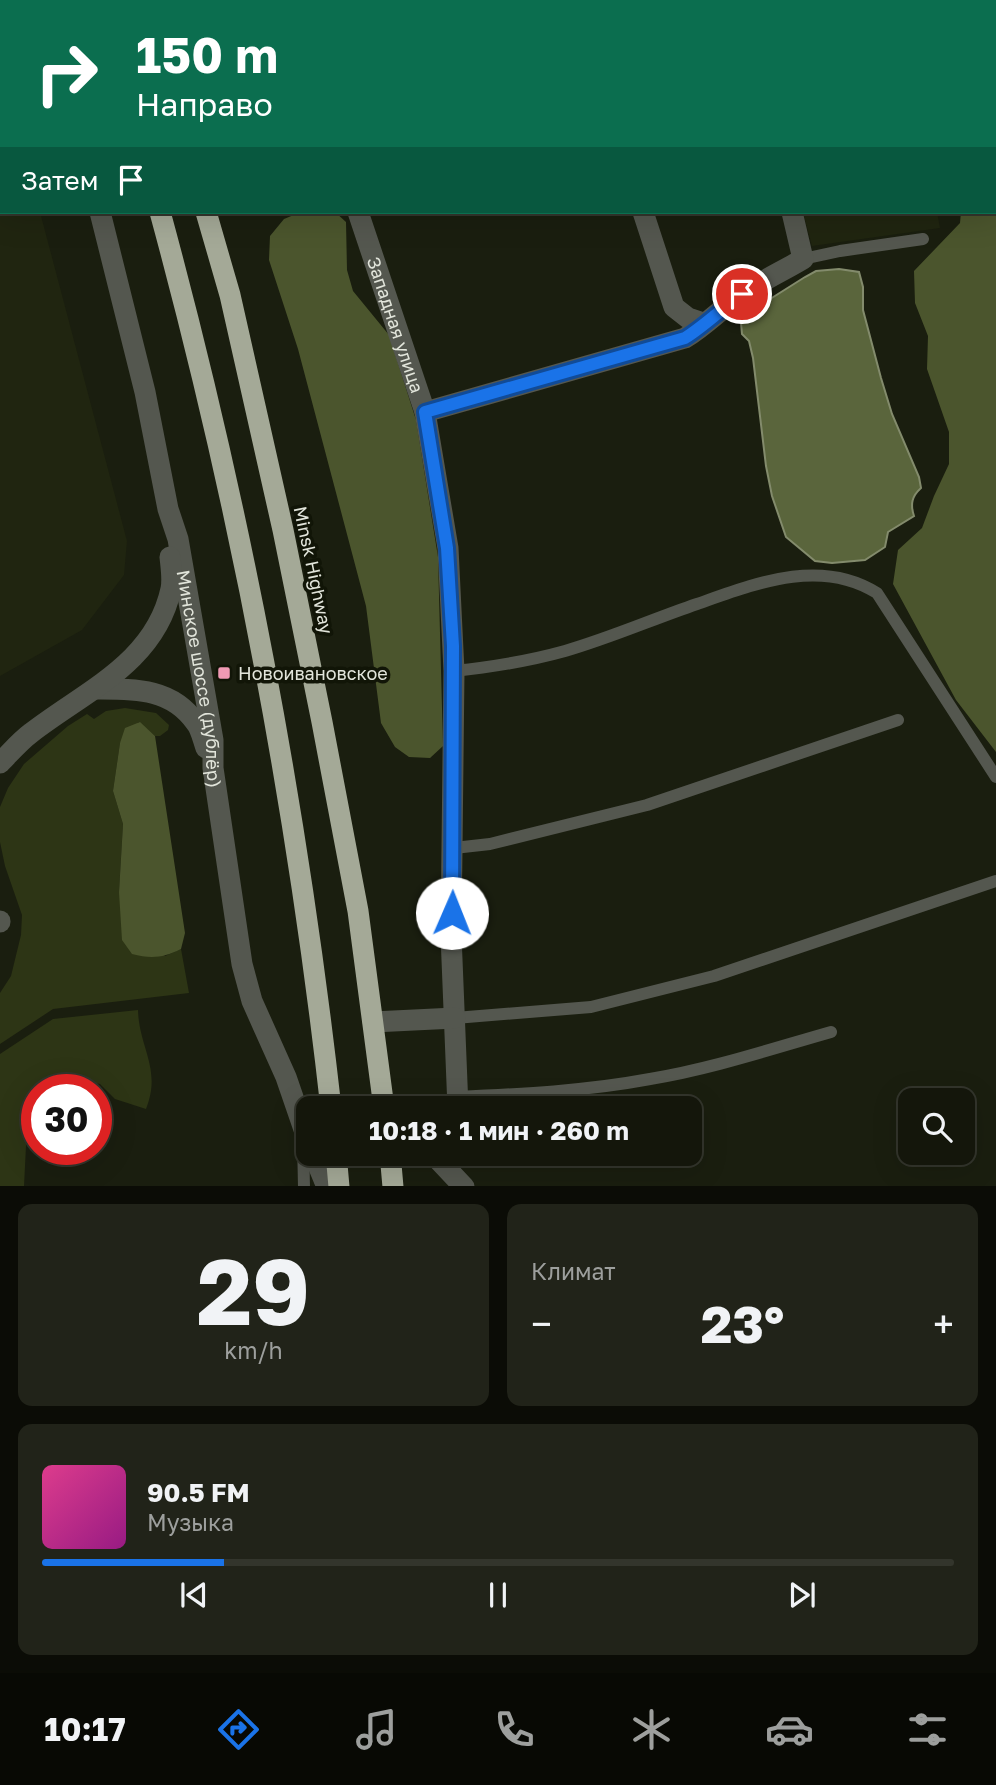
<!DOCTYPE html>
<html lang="ru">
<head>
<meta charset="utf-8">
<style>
  :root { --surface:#14160b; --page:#212319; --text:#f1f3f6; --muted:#9d9f9d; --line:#33352c; --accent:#1a73e8 }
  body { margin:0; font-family:"Golos Text",sans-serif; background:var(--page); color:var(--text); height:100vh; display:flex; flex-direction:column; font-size:26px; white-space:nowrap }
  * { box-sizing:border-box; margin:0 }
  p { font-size:23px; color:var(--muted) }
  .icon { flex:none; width:38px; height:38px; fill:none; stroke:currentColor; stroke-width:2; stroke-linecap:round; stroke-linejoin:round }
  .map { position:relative; height:1186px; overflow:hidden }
  .drawer { display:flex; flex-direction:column; gap:18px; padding:18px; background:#0b0c06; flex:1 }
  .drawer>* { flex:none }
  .top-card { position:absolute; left:0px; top:0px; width:998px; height:214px; box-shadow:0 7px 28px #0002,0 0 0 2px var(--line); background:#0b6e4f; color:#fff; overflow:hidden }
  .tools { position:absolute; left:898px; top:1088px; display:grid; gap:14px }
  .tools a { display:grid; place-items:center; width:77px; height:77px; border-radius:14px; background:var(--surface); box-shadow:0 7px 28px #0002,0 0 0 2px var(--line); font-size:35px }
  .speed { position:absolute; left:21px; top:1074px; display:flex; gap:14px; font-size:35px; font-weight:700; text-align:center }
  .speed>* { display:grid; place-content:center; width:91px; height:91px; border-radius:50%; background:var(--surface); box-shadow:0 7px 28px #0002,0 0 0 2px var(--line); line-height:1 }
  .speed .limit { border:10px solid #d22; background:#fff; color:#111 }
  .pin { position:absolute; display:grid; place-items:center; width:60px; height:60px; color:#fff; margin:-30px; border:4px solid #fff; border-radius:50%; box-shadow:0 2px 7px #0007 }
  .me { position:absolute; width:77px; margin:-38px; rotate:1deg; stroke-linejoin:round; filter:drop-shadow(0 0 5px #0008) }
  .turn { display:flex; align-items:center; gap:24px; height:147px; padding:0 21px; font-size:32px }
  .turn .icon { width:91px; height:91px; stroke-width:2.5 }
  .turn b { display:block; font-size:49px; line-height:60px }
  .then { display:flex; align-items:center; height:66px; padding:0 21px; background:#0003; gap:14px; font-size:26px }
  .big { font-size:52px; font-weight:700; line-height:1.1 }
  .drawer .widget { flex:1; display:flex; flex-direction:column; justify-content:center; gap:10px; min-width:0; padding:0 24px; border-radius:14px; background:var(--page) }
  .drawer .dial { align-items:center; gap:0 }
  .dial b { font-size:91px; line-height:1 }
  .song { display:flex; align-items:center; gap:21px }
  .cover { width:84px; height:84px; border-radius:10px; background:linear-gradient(135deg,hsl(330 70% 55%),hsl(310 70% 35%)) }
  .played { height:7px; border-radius:4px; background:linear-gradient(90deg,var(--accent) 20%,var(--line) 20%) }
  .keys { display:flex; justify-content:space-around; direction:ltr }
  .heat { display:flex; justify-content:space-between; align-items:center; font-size:38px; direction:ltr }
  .drawer .tiles { flex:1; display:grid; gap:18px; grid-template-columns:1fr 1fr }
  .widget:last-child { grid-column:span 2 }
  .trip { position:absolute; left:296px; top:1096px; width:406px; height:70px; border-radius:14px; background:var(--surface); box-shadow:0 7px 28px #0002,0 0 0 2px var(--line); font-weight:700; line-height:70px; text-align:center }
  .tab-bar { display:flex; height:112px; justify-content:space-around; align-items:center; background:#080904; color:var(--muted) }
  .tab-bar .icon { width:49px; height:49px }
  .tab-bar .current { color:var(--accent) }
  .tab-bar b { font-size:32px; color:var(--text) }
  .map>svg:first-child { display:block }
</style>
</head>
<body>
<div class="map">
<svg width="996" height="1187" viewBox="0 0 996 1187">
  <rect width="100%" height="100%" fill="#1a1e0f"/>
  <path fill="#202510" d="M0,61L2,212H40L127,541L124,575L82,630L0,676Z
    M803,212H937L940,228L812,246Z"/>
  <path fill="#2d3515" d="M125,708L156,713L169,725L168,730L160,736H155L139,722L120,743L113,791L123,824L119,892L165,956L181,949L189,993L53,1009L0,1044V993L11,976L21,935L22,915L5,866L0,842V807L8,788L24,764L68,726L87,714L94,719L106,711Z
    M138,1010C139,1048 162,1069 146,1109L115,1099L100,1084L79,1080L59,1084H48L39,1088L32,1097L24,1116L27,1126L24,1186H0V1054L53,1019Z"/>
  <path fill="#4b552d" d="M996,165V752L956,700L893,584L898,550L922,528L934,496L949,464V432L927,369L928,336L915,303L914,271L960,223L961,212H996Z
    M301,212H335L346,222L347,270L353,291L389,335L416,420L438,557L443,746L430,758L409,757L395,747L381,723L366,606L298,349L269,260L270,236L284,219Z
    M140,722L155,736L185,933L181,949C163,958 151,959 132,954L122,940L119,892L123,824L113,791L120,743L125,728Z"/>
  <path fill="#5a653c" stroke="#838b6c" stroke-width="2" d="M839,269L859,272L863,287V310L881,378L892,414L919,477L921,488C912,496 910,504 914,516L888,532L885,547L865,560L832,563L815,561L786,537L772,496L766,466L753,358L749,341L742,334L741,323L748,313L805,277L816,271Z"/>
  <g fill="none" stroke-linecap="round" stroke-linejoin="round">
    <path stroke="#54574f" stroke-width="12" d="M803,259L840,251L923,239
      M454,671C492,667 529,661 565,651C610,638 653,619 697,604C754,584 820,557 877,593L996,777
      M454,848L490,844L647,805L898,720
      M455,1018L591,1007L714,976L996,881
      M457,1097C522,1094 586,1091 650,1079C711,1069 771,1049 831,1032
      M303,1139L304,1187"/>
    <g stroke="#54574f" stroke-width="21">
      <path d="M37,0L38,2"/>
      <path d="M278,0L279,2"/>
      <path d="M576,0L577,2"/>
      <path d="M736,0V2"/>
      <path d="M903,0V2"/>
      <path d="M217,2L218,0"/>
      <path id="s1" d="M100,212L145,392L168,509L178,539L213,740V768L242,964L252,1001L286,1077L308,1141"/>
      <path id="s2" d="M358,212L425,412L448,548L454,671L451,935L458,1108"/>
      <path d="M643,212L674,307L688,318L703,323"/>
      <path d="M425,412L685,338C705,326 722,308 741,295C761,281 783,271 803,259L792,212"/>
      <path d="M97,689C135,689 172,688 196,723C201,729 203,740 206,748"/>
      <path d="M0,763C10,753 20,741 31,733C85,691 155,663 171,589C173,579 171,567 170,557"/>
      <path d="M0,921V922"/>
      <path d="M373,1022L455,1018"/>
      <path d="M313,1153L327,1187"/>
      <path d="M432,1153L464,1187"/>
    </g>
    <path stroke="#a4a997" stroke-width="21" d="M100,0L101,2
      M143,0L144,2
      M160,212C240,506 297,805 331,1108
      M206,212L230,295L283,530L322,722L358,911L384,1108
      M336,1153L339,1187
      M390,1153L393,1187"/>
    <g stroke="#7c7f73" stroke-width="8">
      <path id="rail" d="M982,0L983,2
        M996,44V45"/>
    </g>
    <use href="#rail" stroke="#111507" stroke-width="5" stroke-dasharray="16" stroke-linecap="butt"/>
  </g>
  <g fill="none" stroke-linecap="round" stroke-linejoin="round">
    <g stroke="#114b97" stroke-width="18">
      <path id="route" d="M452,913L453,646L447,548L425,412L685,338C703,327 724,307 742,294"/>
    </g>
    <use href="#route" stroke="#1a73e8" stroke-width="12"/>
  </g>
  <rect fill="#f09ab4" stroke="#111507" stroke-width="2.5" x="217" y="666" width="14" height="14" rx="3.5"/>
  <g text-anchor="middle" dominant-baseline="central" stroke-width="7" stroke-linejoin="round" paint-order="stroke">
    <g font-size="18" fill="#e2e5db" stroke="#111507">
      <text stroke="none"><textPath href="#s2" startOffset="119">Западная улица</textPath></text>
      <text transform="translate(314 570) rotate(78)">Minsk Highway</text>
      <text stroke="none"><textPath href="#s1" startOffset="478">Минское шоссе (дублёр)</textPath></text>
    </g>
    <g font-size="18" fill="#e2e5db" stroke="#111507" text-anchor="start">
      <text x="238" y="673">Новоивановское</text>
    </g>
  </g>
</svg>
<div class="tools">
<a><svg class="icon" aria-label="search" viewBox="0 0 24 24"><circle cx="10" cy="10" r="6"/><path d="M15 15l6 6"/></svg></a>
</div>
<div class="speed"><div class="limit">30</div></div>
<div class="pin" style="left:742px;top:294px;background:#d93025"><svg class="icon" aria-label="arrive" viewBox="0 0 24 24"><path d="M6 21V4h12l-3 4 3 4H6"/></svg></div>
<svg class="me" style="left:452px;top:913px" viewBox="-20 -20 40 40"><circle r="19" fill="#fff"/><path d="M0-13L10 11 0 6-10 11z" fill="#1a73e8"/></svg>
<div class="trip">10:18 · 1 мин · 260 m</div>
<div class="top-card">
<div class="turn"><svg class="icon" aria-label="right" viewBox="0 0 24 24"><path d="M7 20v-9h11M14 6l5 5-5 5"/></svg><div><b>150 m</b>Направо</div></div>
<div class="then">Затем<svg class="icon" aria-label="arrive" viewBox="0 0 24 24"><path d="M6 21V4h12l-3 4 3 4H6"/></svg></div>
</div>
</div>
<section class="drawer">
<div class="tiles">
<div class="widget dial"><b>29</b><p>km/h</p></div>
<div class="widget"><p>Климат</p>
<div class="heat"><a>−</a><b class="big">23°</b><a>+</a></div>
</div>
<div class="widget">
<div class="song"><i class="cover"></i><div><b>90.5 FM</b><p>Музыка</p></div></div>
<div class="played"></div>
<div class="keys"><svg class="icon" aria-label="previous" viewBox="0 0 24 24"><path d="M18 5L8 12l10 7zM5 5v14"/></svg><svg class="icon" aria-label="pause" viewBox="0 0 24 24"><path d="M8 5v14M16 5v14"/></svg><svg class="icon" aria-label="next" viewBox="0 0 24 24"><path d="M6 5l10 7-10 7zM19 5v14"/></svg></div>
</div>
</div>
</section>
<nav class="tab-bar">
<b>10:17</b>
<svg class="icon current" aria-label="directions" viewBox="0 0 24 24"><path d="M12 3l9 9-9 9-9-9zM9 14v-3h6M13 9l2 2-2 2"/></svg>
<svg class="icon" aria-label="music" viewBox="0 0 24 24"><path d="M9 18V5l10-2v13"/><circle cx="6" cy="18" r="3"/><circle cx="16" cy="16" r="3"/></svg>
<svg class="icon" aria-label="phone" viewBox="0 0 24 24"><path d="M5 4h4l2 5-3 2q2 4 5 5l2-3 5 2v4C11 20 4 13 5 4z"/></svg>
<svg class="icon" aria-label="climate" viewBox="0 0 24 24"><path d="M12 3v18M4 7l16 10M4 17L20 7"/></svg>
<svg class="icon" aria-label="car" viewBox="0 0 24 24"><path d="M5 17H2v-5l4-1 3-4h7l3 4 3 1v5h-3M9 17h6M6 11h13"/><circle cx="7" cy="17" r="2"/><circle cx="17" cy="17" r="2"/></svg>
<svg class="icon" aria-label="filters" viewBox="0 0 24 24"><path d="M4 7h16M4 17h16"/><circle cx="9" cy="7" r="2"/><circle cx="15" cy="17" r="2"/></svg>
</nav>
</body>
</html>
